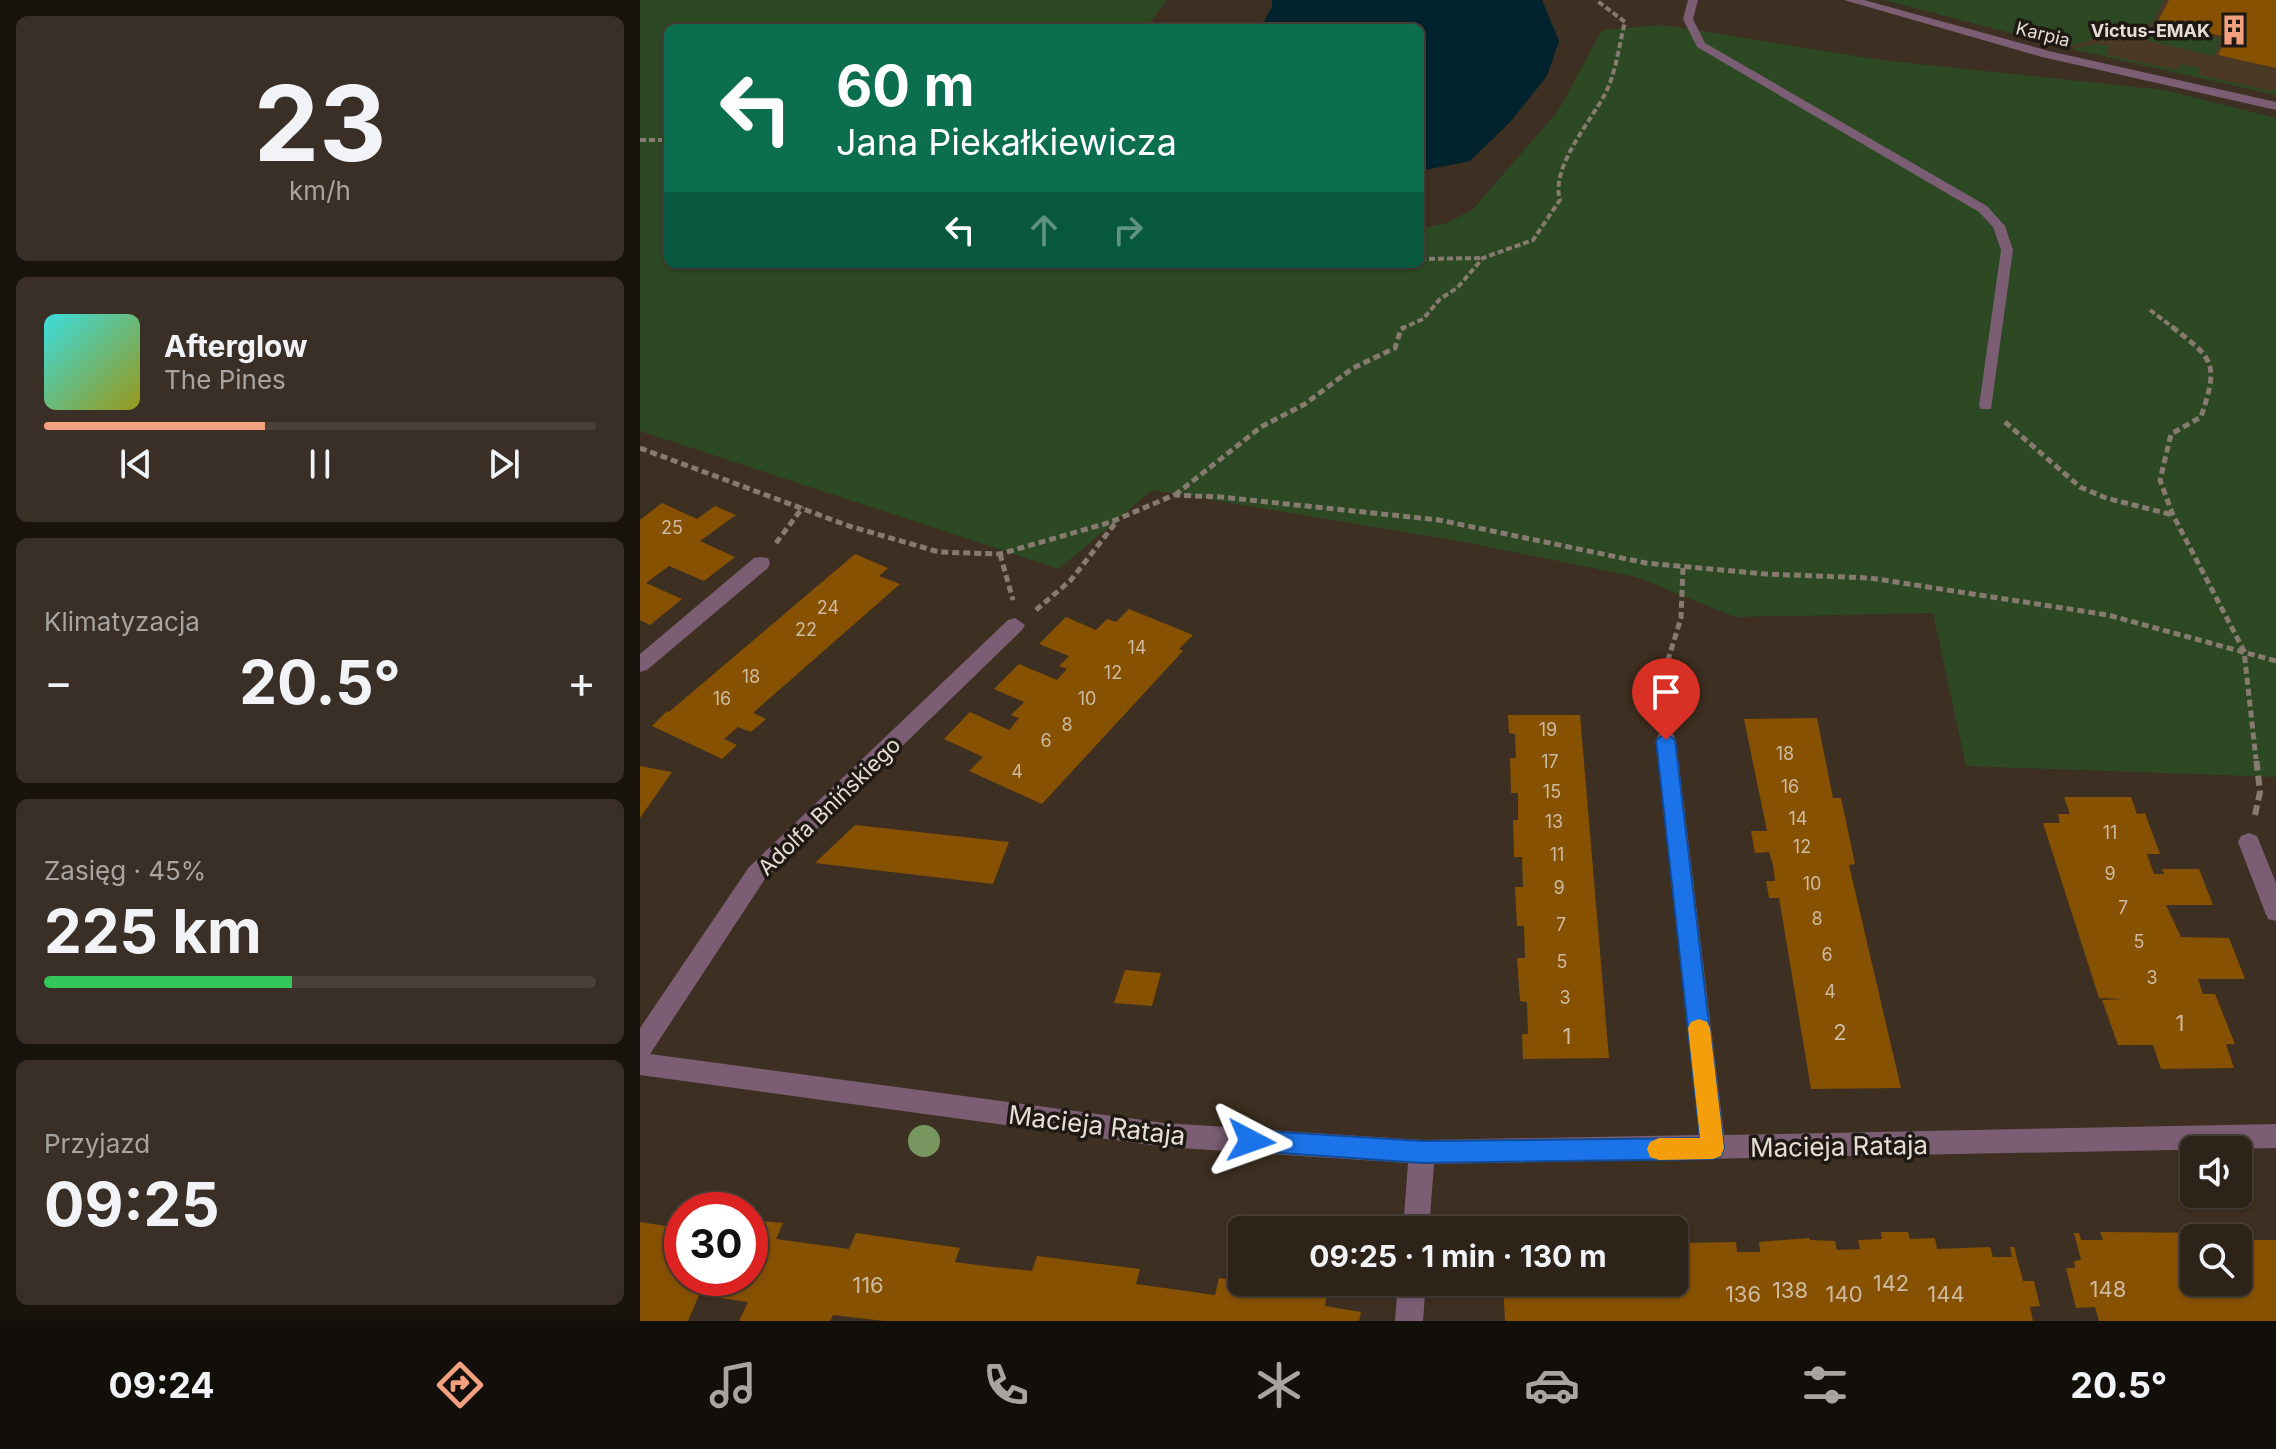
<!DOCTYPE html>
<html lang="pl">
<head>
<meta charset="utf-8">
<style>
  :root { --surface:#2e2319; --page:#3a2f26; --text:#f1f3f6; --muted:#a7a4a2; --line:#494038; --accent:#f2a07e }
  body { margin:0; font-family:Inter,sans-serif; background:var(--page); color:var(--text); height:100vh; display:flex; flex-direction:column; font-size:30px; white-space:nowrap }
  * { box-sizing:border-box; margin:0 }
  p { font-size:26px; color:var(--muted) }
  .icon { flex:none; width:44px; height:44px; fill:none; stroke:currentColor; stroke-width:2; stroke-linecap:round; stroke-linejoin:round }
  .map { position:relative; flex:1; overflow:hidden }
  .side { display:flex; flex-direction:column; gap:16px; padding:16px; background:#19130e; width:640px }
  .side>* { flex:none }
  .top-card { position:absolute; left:24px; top:24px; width:760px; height:244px; border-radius:12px; box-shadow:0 2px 6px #0004,0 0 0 2px var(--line); background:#0b6e4f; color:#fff; overflow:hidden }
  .fabs { position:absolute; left:1540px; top:1136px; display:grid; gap:16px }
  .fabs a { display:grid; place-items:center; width:72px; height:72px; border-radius:12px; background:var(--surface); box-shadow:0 2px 6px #0004,0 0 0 2px var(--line); font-size:40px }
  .speed { position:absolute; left:24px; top:1192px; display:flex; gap:16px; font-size:40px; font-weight:700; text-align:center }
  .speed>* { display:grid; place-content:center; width:104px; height:104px; border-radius:50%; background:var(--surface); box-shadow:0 2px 6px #0004,0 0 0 2px var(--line); line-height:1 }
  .speed .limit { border:12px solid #d22; background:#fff; color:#111 }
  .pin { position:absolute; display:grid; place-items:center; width:68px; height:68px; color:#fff; margin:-82px -34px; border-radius:50% 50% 50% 0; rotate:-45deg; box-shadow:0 0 8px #0007 }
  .pin .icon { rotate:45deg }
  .me { position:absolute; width:88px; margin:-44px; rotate:94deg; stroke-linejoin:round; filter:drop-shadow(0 0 6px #0008) }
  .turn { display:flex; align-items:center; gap:28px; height:168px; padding:0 40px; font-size:36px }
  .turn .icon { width:104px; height:104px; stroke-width:2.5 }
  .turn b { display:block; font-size:56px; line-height:68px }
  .lanes { display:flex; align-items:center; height:76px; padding:0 40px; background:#0003; justify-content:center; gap:40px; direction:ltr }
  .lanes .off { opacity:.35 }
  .big { font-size:60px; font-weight:700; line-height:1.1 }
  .side .card { flex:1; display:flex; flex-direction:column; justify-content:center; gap:12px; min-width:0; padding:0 28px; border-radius:12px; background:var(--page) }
  .side .dial { align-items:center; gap:0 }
  .dial b { font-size:104px; line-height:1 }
  .song { display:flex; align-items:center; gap:24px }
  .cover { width:96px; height:96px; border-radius:12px; background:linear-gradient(135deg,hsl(180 70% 55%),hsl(60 70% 35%)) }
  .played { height:8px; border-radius:4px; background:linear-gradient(90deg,var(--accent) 40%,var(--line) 40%) }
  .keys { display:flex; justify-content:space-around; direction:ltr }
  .heat { display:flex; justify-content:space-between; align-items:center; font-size:44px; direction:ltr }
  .charge { height:12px; border-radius:6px; background:linear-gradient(90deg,#34c759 45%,var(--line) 0) }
  .trip { position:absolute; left:588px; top:1216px; width:460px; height:80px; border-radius:12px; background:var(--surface); box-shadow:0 2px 6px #0004,0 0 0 2px var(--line); font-weight:700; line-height:80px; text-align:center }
  .tab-bar { display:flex; height:128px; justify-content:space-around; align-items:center; background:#120e0a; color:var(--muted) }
  .tab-bar .icon { width:56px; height:56px }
  .tab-bar .current { color:var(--accent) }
  .tab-bar b { font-size:36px; color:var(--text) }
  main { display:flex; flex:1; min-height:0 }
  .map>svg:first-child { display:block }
</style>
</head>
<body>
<main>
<section class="side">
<div class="card dial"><b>23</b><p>km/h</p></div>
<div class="card">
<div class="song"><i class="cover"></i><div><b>Afterglow</b><p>The Pines</p></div></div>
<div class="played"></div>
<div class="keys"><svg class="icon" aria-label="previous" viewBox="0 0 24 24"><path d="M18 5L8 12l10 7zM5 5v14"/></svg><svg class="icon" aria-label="pause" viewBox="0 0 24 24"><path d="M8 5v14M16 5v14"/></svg><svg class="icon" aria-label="next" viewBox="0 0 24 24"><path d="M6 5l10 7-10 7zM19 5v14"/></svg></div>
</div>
<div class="card"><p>Klimatyzacja</p>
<div class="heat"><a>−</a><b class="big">20.5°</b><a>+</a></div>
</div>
<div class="card"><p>Zasięg · 45%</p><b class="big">225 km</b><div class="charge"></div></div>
<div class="card"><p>Przyjazd</p><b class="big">09:25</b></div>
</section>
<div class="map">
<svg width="1636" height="1321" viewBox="0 0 1636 1321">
  <rect width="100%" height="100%" fill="#3d2f21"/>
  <path fill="#4b3825" d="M1444,0H1636V95L1396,40Z"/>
  <path fill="#2c4923" d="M0,0H527L506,28H28V264H780V229L807,223L833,209L918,111L962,30L1023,25L1241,60L1524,90L1636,118V777L1326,766L1293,613L1095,617L996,577L825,542L512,490L419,569L0,431Z
    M1244,0H1524L1512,24L1508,23L1503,32L1463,24L1448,42L1424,47Z
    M1517,25L1582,39L1574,56L1508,41Z
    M1456,44L1469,46L1466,55L1537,70L1541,64L1560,68L1559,75L1632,91L1636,85V95L1431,49Z"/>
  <path fill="#01232d" d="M632,0H902L919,41L907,76L871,121L830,161L780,171V28H620L632,7Z"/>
  <path fill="#875102" d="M1529,0H1636V68L1578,55L1587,37L1517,23Z
    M22,503L57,519L75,506L96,515L60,541L95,557L64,581L29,566L6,583L42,599L10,625L0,620V520Z
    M215,554L248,568L239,576L260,584L113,713L126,719L111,732L98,727L84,739L97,745L82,759L12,726L27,711L29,712Z
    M489,609L553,635L539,649L543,651L402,804L329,771L343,757L304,739L330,712L369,730L379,718L371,715L384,702L354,689L379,664L417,680L427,669L419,666L429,656L399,644L426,617L456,630L467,619L476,622Z
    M868,715H940L969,1058L883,1059L882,1034H888L887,1002L880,1001L877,958H885L884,926H877L875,887H883L882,857H874L873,820H878V793H871L870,758H876L875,734L869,733Z
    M1177,718L1193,798H1201L1215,864L1209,865L1261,1088L1171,1089L1139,898H1129L1126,881H1135L1133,865L1129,852L1115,853L1111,831H1127L1104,719Z
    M0,766L32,772L0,818Z
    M1424,797H1491L1497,814L1505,813L1520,854H1507L1514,874H1524L1522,869H1559L1573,905H1526L1541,937L1589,938L1605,979H1558L1563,994H1575L1595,1044H1586L1594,1068L1521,1069L1513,1045H1478L1462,1000L1484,999L1459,998L1403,823H1420L1418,814H1430Z
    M215,825L369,842L353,884L175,863Z
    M485,970L521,973L512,1006L474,1003Z
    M110,1220L143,1223L136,1239L209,1249L216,1233L320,1248L315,1262L353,1267L392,1271L397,1256L500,1269L496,1284L575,1295L579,1278L687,1292L685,1306L721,1312L719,1321H244L193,1315L190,1321H99L108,1302L59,1295L48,1321H0V1222L39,1228L42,1222V1278H110Z
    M1241,1232H1268L1270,1239L1295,1238L1297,1249L1350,1247L1353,1257H1372L1370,1247H1374L1383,1281H1394L1400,1306L1390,1307L1393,1321H865L863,1282H1034V1253H1044L1042,1243L1096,1242L1097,1252H1120L1119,1242L1169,1238L1170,1240L1195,1241L1197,1250L1220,1249L1218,1240L1242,1239Z
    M1460,1232L1587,1233L1589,1238H1554V1282H1598V1249H1609L1607,1240H1636V1321H1459L1455,1307L1436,1308L1426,1268H1435L1434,1261L1441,1260L1434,1233H1439L1441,1240H1463Z"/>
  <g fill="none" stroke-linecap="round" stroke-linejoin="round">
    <path stroke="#877b70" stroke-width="4" stroke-dasharray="6 3" stroke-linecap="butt" d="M0,140H28
      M780,259L842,258
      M1510,310L1535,329
      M761,329L783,319L800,299L817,288L843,258L893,240L920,200C910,168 951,121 965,94C976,73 979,45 985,22L956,0"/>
    <path stroke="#877b70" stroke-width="5" stroke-dasharray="7 4" stroke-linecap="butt" d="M1532,327C1576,360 1578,365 1561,417L1531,434L1520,480L1533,515L1604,651L1616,759
      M1365,422L1440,487L1466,498L1533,515
      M0,448L209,526L299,552L360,554L471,522L534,495L581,497L799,520L1006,563L1125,574L1230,578L1468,615L1636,661
      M535,495L621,427L665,404L713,368L755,348L761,329L765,327
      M136,543L163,507
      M360,554L373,600
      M396,610L431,580L477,521
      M1025,715L1023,676L1041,618L1043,567"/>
    <path stroke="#877b70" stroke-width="6" stroke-dasharray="10 5" stroke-linecap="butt" d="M1615,815L1620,792L1616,757"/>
    <path fill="#7b5e74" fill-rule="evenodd" d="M1048,0H1058L1053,19L1065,43L1347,206L1365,226L1373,250L1351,409H1341L1339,406L1361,250L1353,227L1339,212L1057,47L1043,19Z"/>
    <path fill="#7b5e74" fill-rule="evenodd" d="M1204,0H1224L1409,51L1636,102V110L1402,57Z
      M121,557L128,558L130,563L128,568L7,670L0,672V654L114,558Z
      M375,618L385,625L382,630L125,879L10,1054L525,1123L782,1140L1059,1135L1016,740L1019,734H1033L1036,740L1084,1135L1636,1124V1148L794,1164L789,1230H763L768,1163L525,1147L0,1075V1028L109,867L368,620Z
      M1609,833L1617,836L1636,883V921L1628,919L1625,912L1598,842L1601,836Z
      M758,1282H786L783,1321H755Z"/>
  </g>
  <circle fill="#789760" cx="284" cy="1141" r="16"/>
  <path fill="#1a73e8" stroke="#114b97" stroke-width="2" d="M1026,733L1035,740L1084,1148L1081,1156L1073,1159L782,1163L611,1151L603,1148L599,1141L603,1133L611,1130L782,1141L1060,1138L1016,740Z"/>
  <path fill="#f59e0b" d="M1059,1019L1067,1022L1070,1028L1084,1148L1081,1156L1073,1159L1019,1160L1010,1157L1007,1149L1010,1142L1019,1138H1060L1048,1028L1051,1022Z"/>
  <defs>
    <g id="building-bare" transform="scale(2.4)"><path d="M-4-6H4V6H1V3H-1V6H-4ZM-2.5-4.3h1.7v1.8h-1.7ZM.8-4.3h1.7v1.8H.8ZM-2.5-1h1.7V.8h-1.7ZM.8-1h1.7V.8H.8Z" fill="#f2a07e" stroke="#1f1913" stroke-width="2.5" paint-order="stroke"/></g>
  </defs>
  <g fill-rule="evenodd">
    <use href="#building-bare" x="1594" y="30"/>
  </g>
  <g text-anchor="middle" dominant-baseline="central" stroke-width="7" stroke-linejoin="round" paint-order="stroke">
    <g font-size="18" font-weight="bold" fill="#e6ddd5" stroke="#1f1913" text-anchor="end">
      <text x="1570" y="30">Victus-EMAK</text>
    </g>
    <g font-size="18" fill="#e6ddd5" stroke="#1f1913">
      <text transform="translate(1403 34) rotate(14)">Karpia</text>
    </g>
    <g font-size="18" fill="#cebaa0">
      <text x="32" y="527">25</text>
      <text x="188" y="607">24</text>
      <text x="166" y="629">22</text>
      <text x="497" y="647">14</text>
      <text x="473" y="672">12</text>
      <text x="111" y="676">18</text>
      <text x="82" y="698">16</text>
      <text x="447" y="698">10</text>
      <text x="427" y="724">8</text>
      <text x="908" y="729">19</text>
      <text x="406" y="740">6</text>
      <text x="1145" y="753">18</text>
      <text x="910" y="761">17</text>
      <text x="377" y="771">4</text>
      <text x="1150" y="786">16</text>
      <text x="912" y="791">15</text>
      <text x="1158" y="818">14</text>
      <text x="914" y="821">13</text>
      <text x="1470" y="832">11</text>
      <text x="1162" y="846">12</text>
      <text x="917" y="854">11</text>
      <text x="1470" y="873">9</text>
      <text x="1172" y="883">10</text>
      <text x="919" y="887">9</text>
      <text x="1483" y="907">7</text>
      <text x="1177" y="918">8</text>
      <text x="921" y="924">7</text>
      <text x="1499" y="941">5</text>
      <text x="1187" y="954">6</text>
      <text x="922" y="961">5</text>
      <text x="1512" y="977">3</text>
      <text x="1190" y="991">4</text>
      <text x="925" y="997">3</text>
    </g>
    <g font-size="22" fill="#e6ddd5" stroke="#1f1913">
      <text transform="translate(189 806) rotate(-44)">Adolfa Bnińskiego</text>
    </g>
    <g font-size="22" fill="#cebaa0">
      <text x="1540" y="1023">1</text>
      <text x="1200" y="1032">2</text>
      <text x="927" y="1036">1</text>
      <text x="1251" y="1283">142</text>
      <text x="228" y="1285">116</text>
      <text x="1468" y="1289">148</text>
      <text x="1150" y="1290">138</text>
      <text x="1103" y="1294">136</text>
      <text x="1204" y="1294">140</text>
      <text x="1306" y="1294">144</text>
    </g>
    <g font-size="26" fill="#e6ddd5" stroke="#1f1913">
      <text transform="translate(457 1125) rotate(7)">Macieja Rataja</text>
      <text transform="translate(1199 1146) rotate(-1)">Macieja Rataja</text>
    </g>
  </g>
</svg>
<div class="fabs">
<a><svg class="icon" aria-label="sound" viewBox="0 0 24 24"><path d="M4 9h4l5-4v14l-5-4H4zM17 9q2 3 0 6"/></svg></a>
<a><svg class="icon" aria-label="search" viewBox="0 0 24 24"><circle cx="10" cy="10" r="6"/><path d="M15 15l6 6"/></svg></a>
</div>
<div class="speed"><div class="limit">30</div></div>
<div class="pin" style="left:1026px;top:740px;background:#d93025"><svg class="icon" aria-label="arrive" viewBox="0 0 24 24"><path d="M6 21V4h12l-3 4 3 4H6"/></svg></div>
<svg class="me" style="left:611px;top:1141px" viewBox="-20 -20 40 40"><path d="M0-17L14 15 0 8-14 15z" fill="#1a73e8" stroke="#fff" stroke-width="4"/></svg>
<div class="trip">09:25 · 1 min · 130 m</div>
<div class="top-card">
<div class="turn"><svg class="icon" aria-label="left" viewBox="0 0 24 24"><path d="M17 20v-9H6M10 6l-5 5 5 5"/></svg><div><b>60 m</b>Jana Piekałkiewicza</div></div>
<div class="lanes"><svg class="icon" aria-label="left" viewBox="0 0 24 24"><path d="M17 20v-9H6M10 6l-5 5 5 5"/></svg><svg class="icon off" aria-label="ahead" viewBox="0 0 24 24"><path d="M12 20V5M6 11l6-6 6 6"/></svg><svg class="icon off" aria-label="right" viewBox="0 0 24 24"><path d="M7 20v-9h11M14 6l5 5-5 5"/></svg></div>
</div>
</div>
</main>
<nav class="tab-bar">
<b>09:24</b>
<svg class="icon current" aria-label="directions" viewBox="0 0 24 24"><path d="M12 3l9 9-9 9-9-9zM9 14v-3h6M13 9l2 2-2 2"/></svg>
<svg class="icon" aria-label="music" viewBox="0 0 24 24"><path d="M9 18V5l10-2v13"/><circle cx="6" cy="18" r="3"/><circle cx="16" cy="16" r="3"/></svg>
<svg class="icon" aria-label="phone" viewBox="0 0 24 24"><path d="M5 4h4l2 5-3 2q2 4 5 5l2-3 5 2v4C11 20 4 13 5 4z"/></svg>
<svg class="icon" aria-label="climate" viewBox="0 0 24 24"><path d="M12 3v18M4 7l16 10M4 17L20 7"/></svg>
<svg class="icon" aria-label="car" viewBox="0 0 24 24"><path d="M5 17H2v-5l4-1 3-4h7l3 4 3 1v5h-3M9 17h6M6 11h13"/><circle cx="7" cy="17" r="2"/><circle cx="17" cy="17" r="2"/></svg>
<svg class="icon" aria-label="filters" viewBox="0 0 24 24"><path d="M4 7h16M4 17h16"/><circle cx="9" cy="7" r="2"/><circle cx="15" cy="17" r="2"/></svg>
<b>20.5°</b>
</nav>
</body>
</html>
